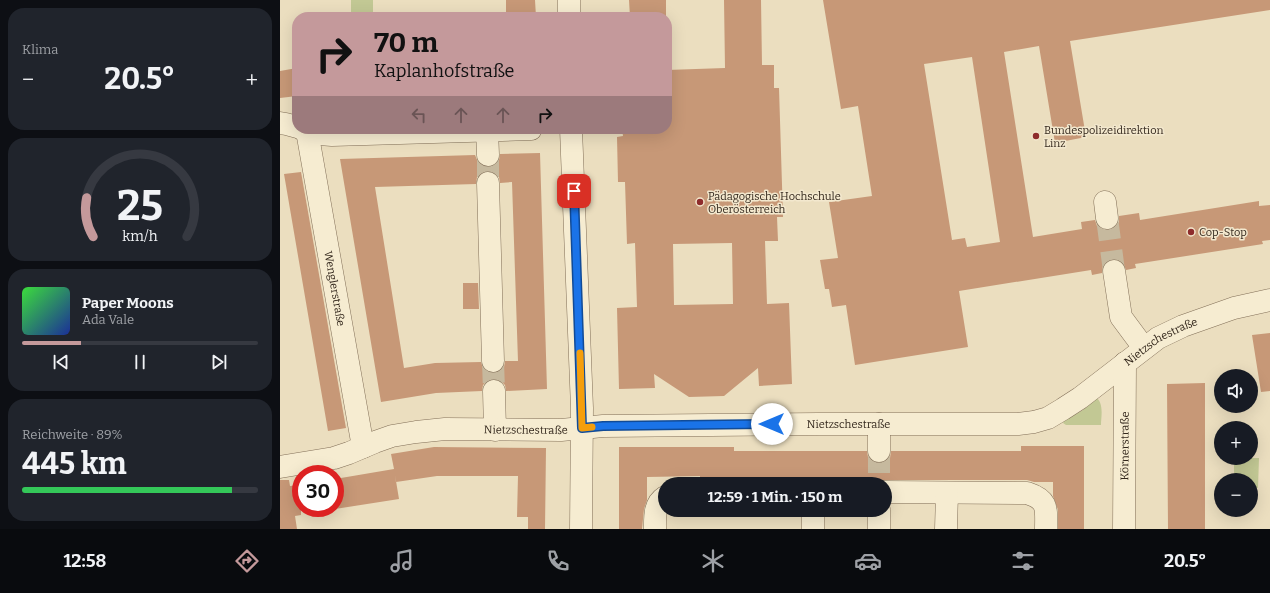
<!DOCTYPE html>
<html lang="de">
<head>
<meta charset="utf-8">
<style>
  :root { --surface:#171b24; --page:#20242c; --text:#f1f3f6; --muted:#9ea1a6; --line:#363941; --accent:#c4999b }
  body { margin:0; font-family:Bitter,serif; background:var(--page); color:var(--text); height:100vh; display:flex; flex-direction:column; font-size:15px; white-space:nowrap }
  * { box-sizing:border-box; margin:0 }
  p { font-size:13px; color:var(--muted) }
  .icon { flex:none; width:22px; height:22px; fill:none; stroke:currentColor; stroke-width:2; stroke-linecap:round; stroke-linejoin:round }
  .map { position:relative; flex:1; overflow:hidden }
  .panel { display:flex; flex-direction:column; gap:8px; padding:8px; background:#0d0f14; width:280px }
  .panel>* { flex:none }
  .banner { position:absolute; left:12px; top:12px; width:380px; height:122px; border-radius:16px; box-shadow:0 4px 16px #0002; background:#c4999b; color:#111; overflow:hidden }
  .controls { position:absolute; left:934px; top:369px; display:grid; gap:8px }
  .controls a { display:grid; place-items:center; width:44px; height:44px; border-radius:50%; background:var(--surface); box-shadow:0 4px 16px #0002; font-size:20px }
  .speed { position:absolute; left:12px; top:465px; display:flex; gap:8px; font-size:20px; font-weight:700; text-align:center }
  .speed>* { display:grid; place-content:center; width:52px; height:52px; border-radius:50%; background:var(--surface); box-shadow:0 4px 16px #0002; line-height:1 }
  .speed .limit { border:6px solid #d22; background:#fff; color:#111 }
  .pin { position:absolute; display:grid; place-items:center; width:34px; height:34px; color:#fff; margin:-17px; border-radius:8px; box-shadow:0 2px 6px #0006 }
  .me { position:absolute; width:44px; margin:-22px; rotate:270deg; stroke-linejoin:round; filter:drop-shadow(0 0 3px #0008) }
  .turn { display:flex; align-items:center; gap:14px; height:84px; padding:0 16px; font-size:18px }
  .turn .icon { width:52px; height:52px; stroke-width:2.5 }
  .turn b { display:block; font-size:28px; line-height:34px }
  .lanes { display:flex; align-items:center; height:38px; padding:0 16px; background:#0003; justify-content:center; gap:20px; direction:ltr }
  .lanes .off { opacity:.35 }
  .big { font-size:30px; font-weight:700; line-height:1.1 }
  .panel .widget { flex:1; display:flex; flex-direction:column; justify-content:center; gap:6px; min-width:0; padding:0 14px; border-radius:16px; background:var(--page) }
  .panel .dial { align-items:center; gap:0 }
  .dial svg { height:104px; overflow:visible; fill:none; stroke:var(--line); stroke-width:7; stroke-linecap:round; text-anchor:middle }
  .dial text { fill:var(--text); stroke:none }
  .song { display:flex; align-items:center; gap:12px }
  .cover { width:48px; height:48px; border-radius:6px; background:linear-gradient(135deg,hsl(120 70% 55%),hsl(230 70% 35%)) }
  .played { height:4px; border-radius:2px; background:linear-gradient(90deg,var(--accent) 25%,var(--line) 25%) }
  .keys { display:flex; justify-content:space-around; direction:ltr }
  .heat { display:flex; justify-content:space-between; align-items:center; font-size:22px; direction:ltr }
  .charge { height:6px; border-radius:3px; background:linear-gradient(90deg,#34c759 89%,var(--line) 0) }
  .trip { position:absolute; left:378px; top:477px; width:234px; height:40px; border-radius:20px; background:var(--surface); box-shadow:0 4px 16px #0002; font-weight:700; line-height:40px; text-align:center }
  .dock { display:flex; height:64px; justify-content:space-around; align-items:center; background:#090b0e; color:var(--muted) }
  .dock .icon { width:28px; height:28px }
  .dock .current { color:var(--accent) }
  .dock b { font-size:18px; color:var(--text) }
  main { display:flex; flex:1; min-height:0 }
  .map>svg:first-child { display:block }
</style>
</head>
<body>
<main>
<section class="panel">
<div class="widget"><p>Klima</p>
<div class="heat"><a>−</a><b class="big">20.5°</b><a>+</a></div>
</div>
<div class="widget dial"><svg viewBox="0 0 100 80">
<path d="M14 69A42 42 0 1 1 86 69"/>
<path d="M14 69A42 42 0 0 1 9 39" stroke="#c4999b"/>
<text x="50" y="56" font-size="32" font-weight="700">25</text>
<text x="50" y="72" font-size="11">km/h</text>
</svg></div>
<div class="widget">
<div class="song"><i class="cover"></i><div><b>Paper Moons</b><p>Ada Vale</p></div></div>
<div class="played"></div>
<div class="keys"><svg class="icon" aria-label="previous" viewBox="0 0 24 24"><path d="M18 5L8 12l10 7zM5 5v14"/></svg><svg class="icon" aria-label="pause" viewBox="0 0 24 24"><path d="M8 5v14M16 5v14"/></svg><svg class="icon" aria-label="next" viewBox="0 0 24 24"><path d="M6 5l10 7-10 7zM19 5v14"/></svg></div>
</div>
<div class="widget"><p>Reichweite · 89%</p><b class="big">445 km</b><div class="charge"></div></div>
</section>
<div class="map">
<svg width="990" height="529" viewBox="0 0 990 529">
  <rect width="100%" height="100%" fill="#ebdebf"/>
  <path fill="#c2c894" d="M71,0H93V17H71Z
    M817,398C824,405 821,417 821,425H786L783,423L784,421L803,410Z
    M954,458H979L978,488L971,487V480H954Z"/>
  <path fill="#c79877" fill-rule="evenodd" d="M226,0H255L256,17H226Z
    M349,0H386V17H350Z
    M444,0H481L482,65H494V88H499L503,217H497L498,241H485L487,304L509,303L512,384L479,386L478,368L444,396L409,397L374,374L375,388L339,389L337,308L357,307L355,243L347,244L345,182H338L337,137L343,136L342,129H387V70L445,68ZM452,243L453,304L394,305L393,244Z
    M543,0H990V10L790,41L806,137L775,143L759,46L724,52L753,237L802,229L801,222L815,220L817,226L822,229L828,230L835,228L839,222V216L859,213L860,220L979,201V206L990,205V240L982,241L983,244L855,264L856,268L846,270L843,263L838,259H832L826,262L823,266L822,273L812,275L811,270L679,291L688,347L575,365L566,305L552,307L549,289H545L540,260L558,258L549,202L592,196L578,106L561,109ZM692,57L720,242L687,247L685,238L672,240L644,64Z
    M17,68V96L0,98V71Z
    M260,153L267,389L226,391L225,385L220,380L213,379L207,381L203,385L202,391L156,393L101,402L60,159L195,155L198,162L202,166L208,167L215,165L219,160L220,154ZM207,171L214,172L219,177L220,183L232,182L238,361H225L224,367L220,371L214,373L207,372L203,368L201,362L155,363L124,368L95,187L196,184L197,177L201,173Z
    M21,172L66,428L48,431L4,174Z
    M183,283H198L199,309H183Z
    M990,333V391L981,392L972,335Z
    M925,383V529H888L887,384Z
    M741,446H804V529H778V510L773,496V482H754L747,480H605L597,483H420V476L367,477V500L364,509L362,529H339V447H454V451H587L588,457L592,462L599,463L605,462L610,458L611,451H741Z
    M154,447L266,448L265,529H248V517H237L238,476H157L116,482L115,475L119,499L55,509V479L114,469L111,454Z
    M0,480H9L10,486L21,485V515L15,516L17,529H0Z"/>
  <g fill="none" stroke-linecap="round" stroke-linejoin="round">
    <path stroke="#c6b99e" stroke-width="22" stroke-dasharray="22 11" stroke-linecap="butt" d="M208,155V183
      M827,218L834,271
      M213,361L214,391
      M599,451V483"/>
    <g stroke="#826f58" stroke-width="23">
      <g id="minor">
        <path d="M289,0V17"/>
        <path d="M0,123L6,124L17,127"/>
        <path d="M22,129L39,134L52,135L251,129"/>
        <path d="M291,129L302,408L301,529"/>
        <path d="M207,130L208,155"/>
        <path id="s1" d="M27,131L83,447"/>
        <path d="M208,183L213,361"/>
        <path d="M825,202L827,218"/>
        <path d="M834,271L841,317L864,348"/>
        <path d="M214,391L215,430"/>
        <path d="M599,451V424"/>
        <path id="s2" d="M0,467L54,458L69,453L95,442L112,436L136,432L165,429L281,430L323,426L539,424H738L754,422L768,418L783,409L800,398L878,338L903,326L954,308L990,300"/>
        <path d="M605,492L747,493C769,500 766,509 766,529"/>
        <path d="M533,510V529"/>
        <path d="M375,529C375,517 374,504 385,497"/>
        <path d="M599,529V510"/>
        <path d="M666,529L667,493"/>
        <path id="s3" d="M844,529L845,363"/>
      </g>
    </g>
    <use href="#minor" stroke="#f6ecd1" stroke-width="22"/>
  </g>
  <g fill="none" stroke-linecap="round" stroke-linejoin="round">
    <g stroke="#114b97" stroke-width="10">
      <path id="route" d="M294,191L302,428L323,426L492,424"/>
    </g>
    <use href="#route" stroke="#1a73e8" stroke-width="7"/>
    <path stroke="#f59e0b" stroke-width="7" d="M300,353L302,428L312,427"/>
  </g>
  <g fill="#8e2c2c" stroke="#f3e8ce" stroke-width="1.5">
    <circle cx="756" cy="136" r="4"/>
    <circle cx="420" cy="202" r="4"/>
    <circle cx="911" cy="232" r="4"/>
  </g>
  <g text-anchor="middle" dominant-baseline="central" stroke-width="3" stroke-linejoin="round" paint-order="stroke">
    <g font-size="11" fill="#33271c" stroke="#f3e8ce" text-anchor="start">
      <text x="764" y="130">Bundespolizeidirektion<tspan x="764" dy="13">Linz</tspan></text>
      <text x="428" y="196">Pädagogische Hochschule<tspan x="428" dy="13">Oberösterreich</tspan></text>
      <text x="919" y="232">Cop-Stop</text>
    </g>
    <g font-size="11" fill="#33271c" stroke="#f3e8ce">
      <text stroke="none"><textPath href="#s1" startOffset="160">Wenglerstraße</textPath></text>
      <text stroke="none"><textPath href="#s2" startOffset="911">Nietzschestraße</textPath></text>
      <text stroke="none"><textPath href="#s2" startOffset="574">Nietzschestraße</textPath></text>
      <text stroke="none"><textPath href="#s2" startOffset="251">Nietzschestraße</textPath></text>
      <text stroke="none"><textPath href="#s3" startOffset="83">Körnerstraße</textPath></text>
    </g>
  </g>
</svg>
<div class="controls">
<a><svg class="icon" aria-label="sound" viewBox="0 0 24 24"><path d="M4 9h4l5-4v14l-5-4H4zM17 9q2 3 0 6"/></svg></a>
<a>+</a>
<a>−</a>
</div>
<div class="speed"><div class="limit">30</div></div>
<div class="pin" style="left:294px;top:191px;background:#d93025"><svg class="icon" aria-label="arrive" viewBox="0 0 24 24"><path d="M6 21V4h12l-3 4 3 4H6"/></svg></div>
<svg class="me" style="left:492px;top:424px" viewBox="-20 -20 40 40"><circle r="19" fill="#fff"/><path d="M0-13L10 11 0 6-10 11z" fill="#1a73e8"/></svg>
<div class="trip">12:59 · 1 Min. · 150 m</div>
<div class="banner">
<div class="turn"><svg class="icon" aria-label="right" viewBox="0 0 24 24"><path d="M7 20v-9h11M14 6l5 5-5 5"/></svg><div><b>70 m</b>Kaplanhofstraße</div></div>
<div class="lanes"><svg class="icon off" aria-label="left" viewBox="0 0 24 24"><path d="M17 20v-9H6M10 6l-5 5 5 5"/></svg><svg class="icon off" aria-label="ahead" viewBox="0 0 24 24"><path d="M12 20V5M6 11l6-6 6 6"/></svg><svg class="icon off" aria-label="ahead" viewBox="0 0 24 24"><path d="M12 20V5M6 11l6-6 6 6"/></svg><svg class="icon" aria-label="right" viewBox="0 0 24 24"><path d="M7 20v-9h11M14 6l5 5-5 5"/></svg></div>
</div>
</div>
</main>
<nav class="dock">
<b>12:58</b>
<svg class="icon current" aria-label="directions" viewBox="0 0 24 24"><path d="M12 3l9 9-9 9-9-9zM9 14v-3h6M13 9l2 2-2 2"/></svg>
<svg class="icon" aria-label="music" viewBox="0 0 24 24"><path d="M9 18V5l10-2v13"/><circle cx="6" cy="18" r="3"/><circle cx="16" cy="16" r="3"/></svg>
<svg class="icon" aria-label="phone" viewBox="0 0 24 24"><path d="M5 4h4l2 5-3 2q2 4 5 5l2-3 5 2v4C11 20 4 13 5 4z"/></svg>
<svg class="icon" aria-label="climate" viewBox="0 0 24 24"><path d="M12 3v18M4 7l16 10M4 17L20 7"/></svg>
<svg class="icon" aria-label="car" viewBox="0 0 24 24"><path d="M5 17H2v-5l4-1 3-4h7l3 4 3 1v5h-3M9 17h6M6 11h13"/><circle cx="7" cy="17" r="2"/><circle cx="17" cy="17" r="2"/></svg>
<svg class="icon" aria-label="filters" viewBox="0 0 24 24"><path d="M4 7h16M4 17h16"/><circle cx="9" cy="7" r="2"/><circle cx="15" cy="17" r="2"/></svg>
<b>20.5°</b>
</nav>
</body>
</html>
